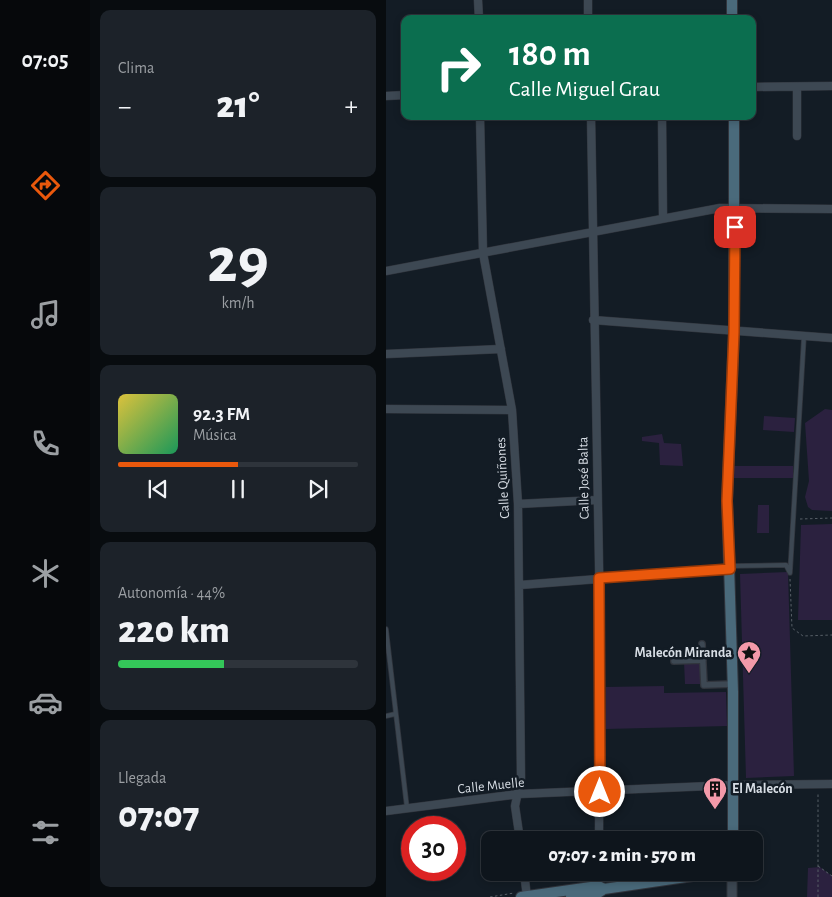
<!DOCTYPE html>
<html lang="es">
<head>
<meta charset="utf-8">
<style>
  :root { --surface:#0e151c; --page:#1c2229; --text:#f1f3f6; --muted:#9b9fa3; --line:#2e343b; --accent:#ea580c }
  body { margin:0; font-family:"Alegreya Sans",sans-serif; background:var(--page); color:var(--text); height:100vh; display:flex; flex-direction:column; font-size:19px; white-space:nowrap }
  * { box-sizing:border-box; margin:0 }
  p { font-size:16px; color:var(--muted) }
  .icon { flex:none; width:28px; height:28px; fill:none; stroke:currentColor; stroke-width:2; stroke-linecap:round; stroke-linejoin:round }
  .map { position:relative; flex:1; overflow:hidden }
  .side { display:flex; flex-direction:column; gap:10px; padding:10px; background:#080c0f; width:296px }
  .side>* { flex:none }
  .banner { position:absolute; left:15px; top:15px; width:355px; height:105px; border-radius:10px; box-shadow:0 2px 8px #0003,0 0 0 1px var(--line); background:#0b6e4f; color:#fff; overflow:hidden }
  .speed { position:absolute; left:15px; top:816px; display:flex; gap:10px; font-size:25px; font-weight:700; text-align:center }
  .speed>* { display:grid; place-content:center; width:65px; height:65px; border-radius:50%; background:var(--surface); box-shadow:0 2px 8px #0003,0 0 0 1px var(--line); line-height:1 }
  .speed .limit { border:8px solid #d22; background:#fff; color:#111 }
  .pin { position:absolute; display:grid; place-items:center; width:42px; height:42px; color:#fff; margin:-21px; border-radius:10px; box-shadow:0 2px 8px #0006 }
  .me { position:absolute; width:55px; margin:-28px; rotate:0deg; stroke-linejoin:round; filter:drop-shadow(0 0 4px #0008) }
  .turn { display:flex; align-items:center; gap:18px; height:105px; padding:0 25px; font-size:22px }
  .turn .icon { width:65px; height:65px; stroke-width:2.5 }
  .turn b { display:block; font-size:35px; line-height:42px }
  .big { font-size:38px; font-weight:800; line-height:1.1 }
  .side .widget { flex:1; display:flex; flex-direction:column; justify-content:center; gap:8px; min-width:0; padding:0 18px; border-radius:10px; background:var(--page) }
  .side .dial { align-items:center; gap:0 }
  .dial b { font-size:65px; line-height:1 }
  .song { display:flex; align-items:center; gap:15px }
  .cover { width:60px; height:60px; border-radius:8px; background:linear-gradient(135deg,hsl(50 70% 55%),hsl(150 70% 35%)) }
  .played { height:5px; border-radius:2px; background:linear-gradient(90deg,var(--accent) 50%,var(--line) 50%) }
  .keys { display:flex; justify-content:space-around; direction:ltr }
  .heat { display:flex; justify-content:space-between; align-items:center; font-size:28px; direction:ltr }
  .charge { height:8px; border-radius:4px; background:linear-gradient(90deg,#34c759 44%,var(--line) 0) }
  .trip { position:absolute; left:95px; top:831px; width:282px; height:50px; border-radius:10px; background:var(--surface); box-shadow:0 2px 8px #0003,0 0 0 1px var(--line); font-weight:800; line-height:50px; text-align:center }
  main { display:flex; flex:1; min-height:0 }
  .tabs { display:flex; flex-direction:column; width:90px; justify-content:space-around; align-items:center; background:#06080b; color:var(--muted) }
  .tabs .icon { width:35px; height:35px }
  .tabs .on { color:var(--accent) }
  .tabs b { font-size:22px; color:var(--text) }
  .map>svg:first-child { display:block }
</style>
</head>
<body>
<main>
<nav class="tabs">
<b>07:05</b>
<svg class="icon on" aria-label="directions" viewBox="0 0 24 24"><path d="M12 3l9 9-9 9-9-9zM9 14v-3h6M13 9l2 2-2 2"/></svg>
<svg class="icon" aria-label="music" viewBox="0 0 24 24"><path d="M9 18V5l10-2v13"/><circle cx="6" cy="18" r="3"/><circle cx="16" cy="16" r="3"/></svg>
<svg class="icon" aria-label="phone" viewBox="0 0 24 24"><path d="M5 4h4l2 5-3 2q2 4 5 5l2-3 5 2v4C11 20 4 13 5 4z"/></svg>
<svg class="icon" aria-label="climate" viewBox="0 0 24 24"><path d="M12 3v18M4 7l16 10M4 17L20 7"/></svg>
<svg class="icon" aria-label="car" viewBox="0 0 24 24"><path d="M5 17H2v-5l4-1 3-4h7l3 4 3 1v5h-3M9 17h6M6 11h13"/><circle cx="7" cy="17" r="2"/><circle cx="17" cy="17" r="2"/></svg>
<svg class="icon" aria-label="filters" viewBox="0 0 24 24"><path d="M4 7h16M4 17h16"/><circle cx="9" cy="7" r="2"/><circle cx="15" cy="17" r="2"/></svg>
</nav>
<section class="side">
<div class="widget"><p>Clima</p>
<div class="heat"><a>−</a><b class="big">21°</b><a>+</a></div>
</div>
<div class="widget dial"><b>29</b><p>km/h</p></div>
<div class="widget">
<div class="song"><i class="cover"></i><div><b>92.3 FM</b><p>Música</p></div></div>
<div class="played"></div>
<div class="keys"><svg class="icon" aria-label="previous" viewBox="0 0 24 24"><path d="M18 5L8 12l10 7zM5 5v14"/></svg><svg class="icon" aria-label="pause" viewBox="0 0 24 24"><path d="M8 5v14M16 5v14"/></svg><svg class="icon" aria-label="next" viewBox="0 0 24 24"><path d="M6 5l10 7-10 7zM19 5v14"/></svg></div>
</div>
<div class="widget"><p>Autonomía · 44%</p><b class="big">220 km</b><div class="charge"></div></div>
<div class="widget"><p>Llegada</p><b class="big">07:07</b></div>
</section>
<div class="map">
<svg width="446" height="897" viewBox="0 0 446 897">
  <rect width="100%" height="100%" fill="#131c25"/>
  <path fill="#2b213f" d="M439,409L446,410V511L426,510L422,507L419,497L423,481L419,423Z
    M378,416L409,418L408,432L377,430Z
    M276,434L278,443L295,444L297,466L274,465L273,443L256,441V437Z
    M347,466H407V478H347Z
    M372,505H383V533H371Z
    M446,524V620H412L415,525Z
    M402,572L408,776L360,778L354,574Z
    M316,661V684H299L298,662Z
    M278,686V693L340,692L341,726L220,729V687Z
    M434,867L446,876V897H421L422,868Z"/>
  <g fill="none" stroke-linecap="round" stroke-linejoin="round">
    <g stroke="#31353d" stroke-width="5.5">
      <path id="service" d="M344,566L400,565L403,571
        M404,573L418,336
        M0,629L21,808
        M0,716L9,714"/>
    </g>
    <g stroke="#31353d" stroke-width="8">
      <path id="pedestrian" d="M316,644L318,685L347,684
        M288,661L317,660"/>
    </g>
    <g stroke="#31353d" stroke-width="9">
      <path id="minor" d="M92,0L93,19
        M202,0V19
        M366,87L446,86
        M0,96L19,95
        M94,116L97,253L126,410L132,504L135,778L129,806L134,840
        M205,116L214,620L213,840
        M276,116L277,218
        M411,136V87
        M0,271L334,208L446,209
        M207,320L446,338
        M0,354L115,349
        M0,409L126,410
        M132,504L211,500
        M134,585L343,569
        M0,811L133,794L348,785L446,784
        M138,872L141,897
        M212,890L213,872"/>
    </g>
    <g stroke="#31353d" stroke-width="11">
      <path id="tertiary" d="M346,897V872"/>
    </g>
    <g stroke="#31353d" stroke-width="12">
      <path id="secondary" d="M346,0V19
        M347,840V692L341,501L348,331V116
        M135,897L212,886L218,889
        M185,897L212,893L218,889L334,872"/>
    </g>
    <path stroke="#575f67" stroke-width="1" stroke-dasharray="2.5 2.5" stroke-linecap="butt" d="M414,519L446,518
      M404,579L406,628L417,636L446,635
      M432,866L446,876
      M220,875L248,872
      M104,897L128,893
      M432,897V793"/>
    <use href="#service" stroke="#3d4853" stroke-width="4"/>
    <use href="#pedestrian" stroke="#3d4853" stroke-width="5.5"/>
    <use href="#minor" stroke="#3d4853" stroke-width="8"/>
    <use href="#tertiary" stroke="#3d4853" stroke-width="9"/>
    <use href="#secondary" stroke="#4a6a7b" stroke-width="10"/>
  </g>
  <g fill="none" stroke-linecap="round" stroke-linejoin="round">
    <g stroke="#983908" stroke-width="12">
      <path id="route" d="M214,792L213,578L344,569L341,501L348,332L349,227"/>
    </g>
    <use href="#route" stroke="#ea580c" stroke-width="9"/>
  </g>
  <defs>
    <g id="sight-pin" transform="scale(1.25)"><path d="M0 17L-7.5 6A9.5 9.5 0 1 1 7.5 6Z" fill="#f39aa9" stroke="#131c25"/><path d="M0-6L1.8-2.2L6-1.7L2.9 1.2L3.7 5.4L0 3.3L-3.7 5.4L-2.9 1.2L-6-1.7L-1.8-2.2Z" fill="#111"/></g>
    <g id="building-pin" transform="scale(1.25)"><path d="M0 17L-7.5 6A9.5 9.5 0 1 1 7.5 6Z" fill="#f39aa9" stroke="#131c25"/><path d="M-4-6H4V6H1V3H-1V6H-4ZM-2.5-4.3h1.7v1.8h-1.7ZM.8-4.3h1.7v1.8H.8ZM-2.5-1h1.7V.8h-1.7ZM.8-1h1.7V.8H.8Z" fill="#111"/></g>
  </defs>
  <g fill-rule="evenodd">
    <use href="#sight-pin" x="363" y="653"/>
    <use href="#building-pin" x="329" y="789"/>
  </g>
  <g text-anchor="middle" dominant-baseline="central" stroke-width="5" stroke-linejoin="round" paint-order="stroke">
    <g font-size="14" fill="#d7dde4" stroke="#131c25">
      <text transform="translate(117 478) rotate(-93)">Calle Quiñones</text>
      <text transform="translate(198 478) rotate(-91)">Calle José Balta</text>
      <text transform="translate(105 786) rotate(-6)">Calle Muelle</text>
    </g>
    <g font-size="14" font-weight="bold" fill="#d7dde4" stroke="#131c25" text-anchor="end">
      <text x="346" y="653">Malecón Miranda</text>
      <text x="346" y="789" text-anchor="start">El Malecón</text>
    </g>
  </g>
</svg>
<div class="speed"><div class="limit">30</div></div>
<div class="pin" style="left:349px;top:227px;background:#d93025"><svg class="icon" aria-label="arrive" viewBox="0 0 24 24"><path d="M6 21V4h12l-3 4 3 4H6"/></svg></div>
<svg class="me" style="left:214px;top:792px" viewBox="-20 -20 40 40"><circle r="17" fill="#ea580c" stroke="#fff" stroke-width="3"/><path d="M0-11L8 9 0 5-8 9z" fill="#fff"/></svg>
<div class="trip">07:07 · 2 min · 570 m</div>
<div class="banner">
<div class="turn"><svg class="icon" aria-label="right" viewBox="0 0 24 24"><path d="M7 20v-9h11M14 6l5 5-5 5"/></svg><div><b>180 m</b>Calle Miguel Grau</div></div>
</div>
</div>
</main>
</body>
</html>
